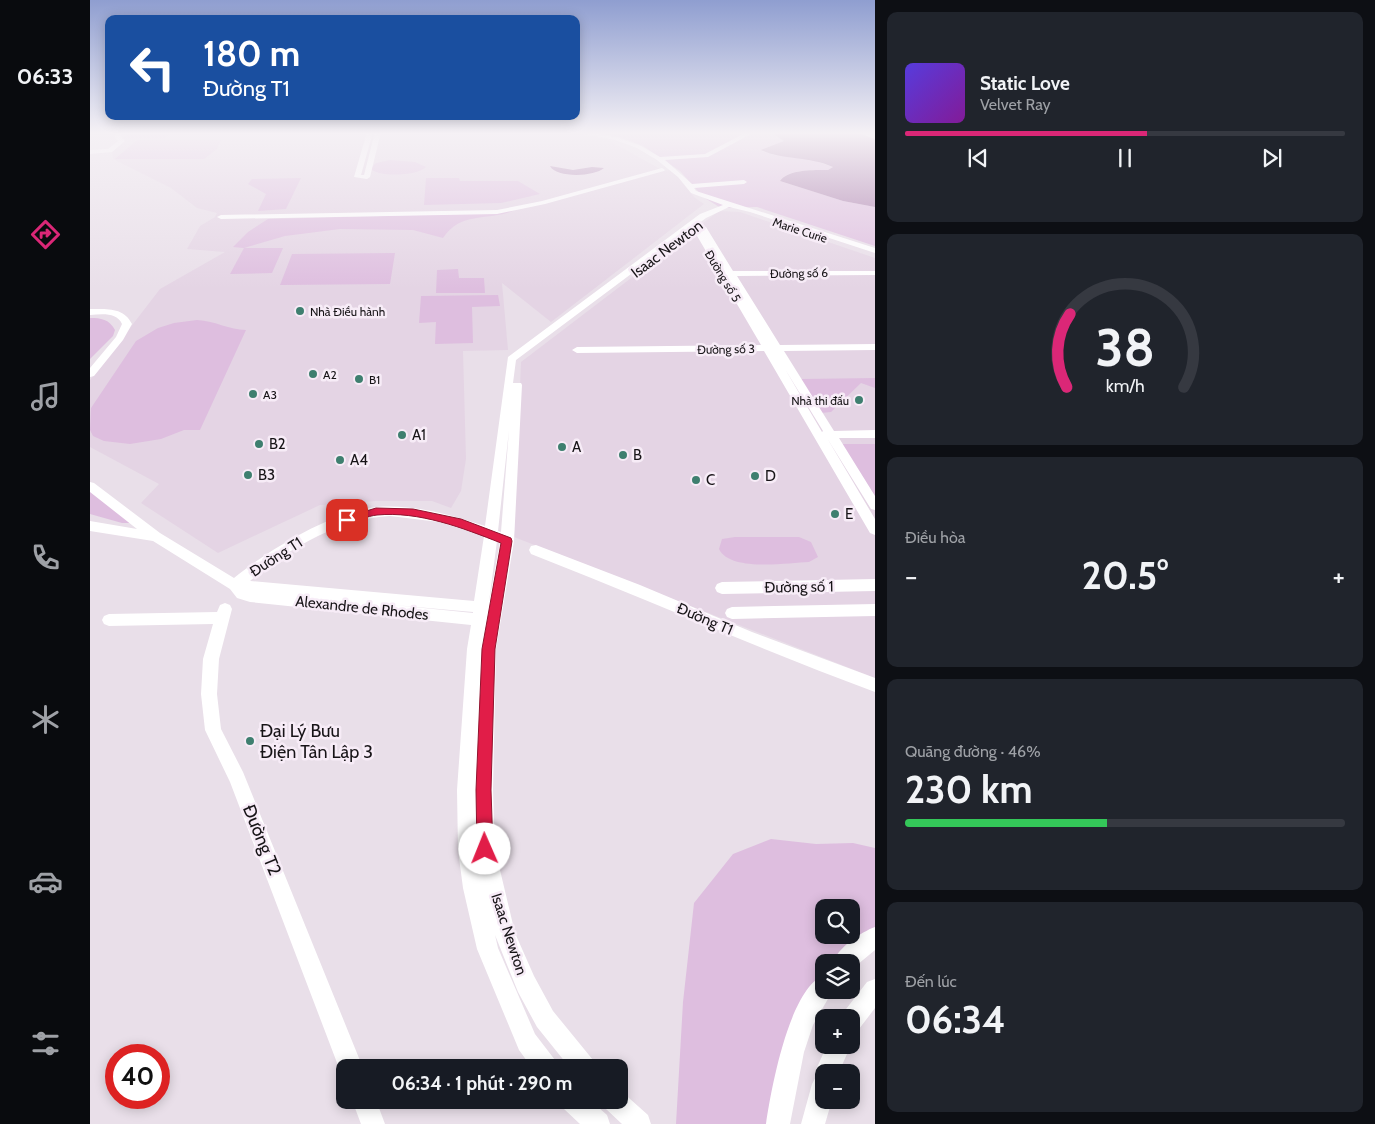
<!DOCTYPE html>
<html lang="vi">
<head>
<meta charset="utf-8">
<style>
  :root { --surface:#171b24; --page:#20242c; --text:#f1f3f6; --muted:#9ea1a6; --line:#363941; --accent:#db2777 }
  body { margin:0; font-family:Cabin,sans-serif; background:var(--page); color:var(--text); height:100vh; display:flex; flex-direction:column; font-size:19px; white-space:nowrap }
  * { box-sizing:border-box; margin:0 }
  p { font-size:16px; color:var(--muted) }
  .icon { flex:none; width:28px; height:28px; fill:none; stroke:currentColor; stroke-width:2; stroke-linecap:round; stroke-linejoin:round }
  .map { position:relative; flex:1; overflow:hidden }
  .drawer { display:flex; flex-direction:column; gap:12px; padding:12px; background:#0d0f14; width:500px }
  .drawer>* { flex:none }
  .top-card { position:absolute; left:15px; top:15px; width:475px; height:105px; border-radius:10px; box-shadow:0 2px 12px #0003; background:#1a4fa0; color:#fff; overflow:hidden }
  .buttons { position:absolute; left:725px; top:899px; display:grid; gap:10px }
  .buttons a { display:grid; place-items:center; width:45px; height:45px; border-radius:10px; background:var(--surface); box-shadow:0 2px 12px #0003; font-size:25px }
  .speed { position:absolute; left:15px; top:1044px; display:flex; gap:10px; font-size:25px; font-weight:700; text-align:center }
  .speed>* { display:grid; place-content:center; width:65px; height:65px; border-radius:50%; background:var(--surface); box-shadow:0 2px 12px #0003; line-height:1 }
  .speed .limit { border:8px solid #d22; background:#fff; color:#111 }
  .pin { position:absolute; display:grid; place-items:center; width:42px; height:42px; color:#fff; margin:-21px; border-radius:10px; box-shadow:0 2px 8px #0006 }
  .me { position:absolute; width:55px; margin:-28px; rotate:359deg; stroke-linejoin:round; filter:drop-shadow(0 0 4px #0008) }
  .turn { display:flex; align-items:center; gap:18px; height:105px; padding:0 15px; font-size:22px }
  .turn .icon { width:65px; height:65px; stroke-width:2.5 }
  .turn b { display:block; font-size:35px; line-height:42px }
  .big { font-size:38px; font-weight:800; line-height:1.1 }
  .drawer .tile { flex:1; display:flex; flex-direction:column; justify-content:center; gap:8px; min-width:0; padding:0 18px; border-radius:10px; background:var(--page) }
  .drawer .dial { align-items:center; gap:0 }
  .dial svg { height:130px; overflow:visible; fill:none; stroke:var(--line); stroke-width:7; stroke-linecap:round; text-anchor:middle }
  .dial text { fill:var(--text); stroke:none }
  .song { display:flex; align-items:center; gap:15px }
  .cover { width:60px; height:60px; border-radius:8px; background:linear-gradient(135deg,hsl(250 70% 55%),hsl(290 70% 35%)) }
  .played { height:5px; border-radius:2px; background:linear-gradient(90deg,var(--accent) 55%,var(--line) 55%) }
  .keys { display:flex; justify-content:space-around; direction:ltr }
  .heat { display:flex; justify-content:space-between; align-items:center; font-size:28px; direction:ltr }
  .charge { height:8px; border-radius:4px; background:linear-gradient(90deg,#34c759 46%,var(--line) 0) }
  .trip { position:absolute; left:246px; top:1059px; width:292px; height:50px; border-radius:10px; background:var(--surface); box-shadow:0 2px 12px #0003; font-weight:800; line-height:50px; text-align:center }
  main { display:flex; flex:1; min-height:0 }
  .tabs { display:flex; flex-direction:column; width:90px; justify-content:space-around; align-items:center; background:#090b0e; color:var(--muted) }
  .tabs .icon { width:35px; height:35px }
  .tabs .on { color:var(--accent) }
  .tabs b { font-size:22px; color:var(--text) }
  .map>svg:first-child { display:block }
</style>
</head>
<body>
<main>
<nav class="tabs">
<b>06:33</b>
<svg class="icon on" aria-label="directions" viewBox="0 0 24 24"><path d="M12 3l9 9-9 9-9-9zM9 14v-3h6M13 9l2 2-2 2"/></svg>
<svg class="icon" aria-label="music" viewBox="0 0 24 24"><path d="M9 18V5l10-2v13"/><circle cx="6" cy="18" r="3"/><circle cx="16" cy="16" r="3"/></svg>
<svg class="icon" aria-label="phone" viewBox="0 0 24 24"><path d="M5 4h4l2 5-3 2q2 4 5 5l2-3 5 2v4C11 20 4 13 5 4z"/></svg>
<svg class="icon" aria-label="climate" viewBox="0 0 24 24"><path d="M12 3v18M4 7l16 10M4 17L20 7"/></svg>
<svg class="icon" aria-label="car" viewBox="0 0 24 24"><path d="M5 17H2v-5l4-1 3-4h7l3 4 3 1v5h-3M9 17h6M6 11h13"/><circle cx="7" cy="17" r="2"/><circle cx="17" cy="17" r="2"/></svg>
<svg class="icon" aria-label="filters" viewBox="0 0 24 24"><path d="M4 7h16M4 17h16"/><circle cx="9" cy="7" r="2"/><circle cx="15" cy="17" r="2"/></svg>
</nav>
<div class="map">
<svg width="785" height="1124" viewBox="0 0 785 1124">
  <rect width="100%" height="100%" fill="#e9dfe9"/>
  <path fill="#e4d4e4" d="M0,132H496L493,135L516,139L574,171L580,170L591,178L604,197L614,204L461,322L412,283L418,350L373,351L376,459L371,491L361,508L342,501H286L230,505L128,553L51,503L69,484L0,447V380L70,289L135,252L97,249L110,226L125,217L127,213L107,208L81,188L23,159L22,151L35,139H0Z
    M629,211L650,212L785,258V678L424,537L431,362Z"/>
  <path fill="#debedf" fill-rule="evenodd" d="M41,132H68L65,135L69,132H82L74,139H32Z
    M505,132H690L685,134L695,141L672,151L684,155L717,158L743,167L738,170C724,170 697,169 690,181L753,201L785,207V246L667,207L631,208L613,197L590,171L553,146L533,138Z
    M47,140H131L127,149L114,159H25Z
    M300,160L325,162L336,167C327,176 292,177 282,170V167L286,163Z
    M211,178L196,209L168,211L176,194L158,184L162,179Z
    M336,178H369L370,181H428L450,194L411,203L334,205Z
    M425,210C399,222 372,210 353,238L323,230L250,229L195,236L154,248L143,247L158,232L178,219L407,213Z
    M154,248H193L182,273L140,274Z
    M305,253L300,284L190,285L202,254Z
    M368,269L369,278H394L395,293H346L347,270Z
    M408,295L410,306L382,307L383,343L345,344L346,322L329,323L331,296Z
    M0,318C11,318 19,319 25,330L23,336L0,359Z
    M107,320C126,321 139,330 156,330L110,430H94L71,439L40,444L14,441L3,436L0,430L1,408L46,341L68,328L84,323Z
    M785,378V388L771,383L741,412L731,413L711,379Z
    M752,444H785V497Z
    M0,490L41,523H32L0,514Z
    M645,537H709L721,542L728,557L719,562C697,563 640,572 629,549L632,539Z
    M681,839L726,844L763,843L785,848V945L761,962H734V990L676,1124H586L593,1002L604,903L643,854ZM734,908H761V935H734Z"/>
  <path fill="#a97cab" d="M690,132H765L785,139V207L753,201L690,181C698,169 724,170 738,170L743,167C719,156 691,160 671,150L694,141L684,134Z
    M460,166L483,170L502,167L514,168C504,177 466,178 460,166Z"/>
  <g fill="none" stroke-linecap="round" stroke-linejoin="round">
    <path fill="#fff" fill-rule="evenodd" d="M29,132H35L31,135V137L35,141L22,152L0,154V150L18,149L28,141L25,138V134Z
      M277,132H283L271,175H274L285,132H291L280,177L277,179L264,177Z
      M488,132H499L529,138L551,146L570,157L615,154L657,132H661V134L618,157L575,160L602,184L654,180L657,182L654,184L604,188L606,191L785,248V253L660,212L639,207L616,218L426,360L423,383H431L432,385L424,541L406,649L403,790L405,849L425,933L444,976L463,1011L503,1060L507,1068H480L447,1027L428,992L405,935L408,948L445,1034L465,1060L469,1068H442L429,1050L387,949L373,888L368,850L367,790L377,649L381,625L160,602L147,598L140,589L63,541L0,531V521L47,529L0,492V482L4,483L70,533L144,578C178,550 243,511 287,507C323,504 361,515 395,526L418,357L610,214L633,205L601,193L588,177L567,160L547,148L525,140ZM419,430L411,532L408,531ZM300,516L349,522L394,536L384,601L160,581C198,549 250,518 300,516ZM407,541L410,542L399,602ZM304,605L383,612V613Z
      M572,168L575,170L574,171L455,204L407,214L131,219L127,217L131,215L407,210L452,201Z
      M604,227H616L643,271H785V275L647,276L690,345L785,344V350L694,351L744,431L785,430V438H749L785,496V510L781,509L737,438L785,519V535L780,533L674,351L487,353L482,350L487,347L671,345L603,229ZM695,369L733,431L732,432Z
      M0,309C16,309 34,307 42,324L33,340L4,376L0,377V368L26,337L32,324C27,312 12,314 0,315Z
      M446,545L550,585L662,632L785,678V692C669,649 556,599 441,554L439,550L441,546Z
      M785,579V591L632,594L627,592L625,588L627,584L632,582Z
      M135,603L140,605L142,609L129,659L127,694L131,729L153,772L273,1068H255V1077L249,1068L140,782L115,730L111,694L113,659L123,624L19,626L14,624L12,620L14,616L19,614L127,612L130,605Z
      M785,604V616L642,619L637,617L635,613L637,609L642,607Z
      M785,927V950L761,970V962H743C748,948 771,932 785,927Z
      M734,975V990H743L723,1025L714,1052L700,1124H676C681,1090 699,989 734,975Z
      M785,979V1008L769,1029L761,1032V1018H751L753,1013L777,982Z
      M737,1045H761L749,1072H734V1100H742L735,1124H711L722,1084L727,1075L725,1072Z
      M530,1090L558,1115L561,1124H532L516,1109L513,1100H530Z
      M262,1100H286L295,1124H271Z
      M471,1100H500L517,1115L520,1124H490L474,1109Z"/>
  </g>
  <linearGradient id="sky" x2="0" y2="1"><stop stop-color="#8f9ed0"/><stop offset="0.46" stop-color="#f5f1f5"/><stop offset="1" stop-color="#f5f1f5" stop-opacity="0"/></linearGradient>
  <rect width="785" height="289" fill="url(#sky)"/>
  <path fill="#e11d48" stroke="#92132f" d="M286,508L323,509L371,519L421,538L422,541L405,649L401,790L403,849L401,855L395,857L389,855L387,849L386,790L392,649L411,543C373,528 329,511 287,515C277,516 267,521 257,524L252,520L254,518Z"/>
  <g fill="#3e7f6f" stroke="#f7ecf7" stroke-width="2">
    <circle cx="210" cy="311" r="5"/>
    <circle cx="223" cy="374" r="5"/>
    <circle cx="269" cy="379" r="5"/>
    <circle cx="163" cy="394" r="5"/>
    <circle cx="769" cy="400" r="5"/>
    <circle cx="312" cy="435" r="5"/>
    <circle cx="169" cy="444" r="5"/>
    <circle cx="472" cy="447" r="5"/>
    <circle cx="533" cy="455" r="5"/>
    <circle cx="250" cy="460" r="5"/>
    <circle cx="158" cy="475" r="5"/>
    <circle cx="665" cy="476" r="5"/>
    <circle cx="606" cy="480" r="5"/>
    <circle cx="745" cy="514" r="5"/>
    <circle cx="160" cy="741" r="5"/>
  </g>
  <g text-anchor="middle" dominant-baseline="central" stroke-width="5" stroke-linejoin="round" paint-order="stroke">
    <g font-size="12" fill="#171417" stroke="#f7ecf7">
      <text transform="translate(710 230) rotate(18)">Marie Curie</text>
      <text transform="translate(709 273) rotate(-1)">Đường số 6</text>
      <text transform="translate(633 276) rotate(59)">Đường số 5</text>
      <text transform="translate(636 349) rotate(-1)">Đường số 3</text>
    </g>
    <g font-size="12" fill="#171417" stroke="#f7ecf7" text-anchor="start">
      <text x="220" y="311">Nhà Điều hành</text>
      <text x="233" y="374">A2</text>
      <text x="279" y="379">B1</text>
      <text x="173" y="394">A3</text>
      <text x="759" y="400" text-anchor="end">Nhà thi đấu</text>
    </g>
    <g font-size="15" fill="#171417" stroke="#f7ecf7">
      <text transform="translate(577 249) rotate(-37)">Isaac Newton</text>
      <text transform="translate(186 557) rotate(-33)">Đường T1</text>
      <text transform="translate(709 587) rotate(-1)">Đường số 1</text>
      <text transform="translate(272 608) rotate(6)">Alexandre de Rhodes</text>
      <text transform="translate(615 619) rotate(23)">Đường T1</text>
      <text transform="translate(419 934) rotate(72)">Isaac Newton</text>
    </g>
    <g font-size="15" fill="#171417" stroke="#f7ecf7" text-anchor="start">
      <text x="322" y="435">A1</text>
      <text x="179" y="444">B2</text>
      <text x="482" y="447">A</text>
      <text x="543" y="455">B</text>
      <text x="260" y="460">A4</text>
      <text x="168" y="475">B3</text>
      <text x="675" y="476">D</text>
      <text x="616" y="480">C</text>
      <text x="755" y="514">E</text>
    </g>
    <g font-size="18" fill="#171417" stroke="#f7ecf7" text-anchor="start">
      <text x="170" y="731">Đại Lý Bưu<tspan x="170" dy="21">Điện Tân Lập 3</tspan></text>
    </g>
    <g font-size="18" fill="#171417" stroke="#f7ecf7">
      <text transform="translate(172 840) rotate(68)">Đường T2</text>
    </g>
  </g>
</svg>
<div class="buttons">
<a><svg class="icon" aria-label="search" viewBox="0 0 24 24"><circle cx="10" cy="10" r="6"/><path d="M15 15l6 6"/></svg></a>
<a><svg class="icon" aria-label="layers" viewBox="0 0 24 24"><path d="M12 4l9 5-9 5-9-5zM3 14l9 5 9-5"/></svg></a>
<a>+</a>
<a>−</a>
</div>
<div class="speed"><div class="limit">40</div></div>
<div class="pin" style="left:257px;top:520px;background:#d93025"><svg class="icon" aria-label="arrive" viewBox="0 0 24 24"><path d="M6 21V4h12l-3 4 3 4H6"/></svg></div>
<svg class="me" style="left:395px;top:849px" viewBox="-20 -20 40 40"><circle r="19" fill="#fff"/><path d="M0-13L10 11 0 6-10 11z" fill="#e11d48"/></svg>
<div class="trip">06:34 · 1 phút · 290 m</div>
<div class="top-card">
<div class="turn"><svg class="icon" aria-label="left" viewBox="0 0 24 24"><path d="M17 20v-9H6M10 6l-5 5 5 5"/></svg><div><b>180 m</b>Đường T1</div></div>
</div>
</div>
<section class="drawer">
<div class="tile">
<div class="song"><i class="cover"></i><div><b>Static Love</b><p>Velvet Ray</p></div></div>
<div class="played"></div>
<div class="keys"><svg class="icon" aria-label="previous" viewBox="0 0 24 24"><path d="M18 5L8 12l10 7zM5 5v14"/></svg><svg class="icon" aria-label="pause" viewBox="0 0 24 24"><path d="M8 5v14M16 5v14"/></svg><svg class="icon" aria-label="next" viewBox="0 0 24 24"><path d="M6 5l10 7-10 7zM19 5v14"/></svg></div>
</div>
<div class="tile dial"><svg viewBox="0 0 100 80">
<path d="M14 69A42 42 0 1 1 86 69"/>
<path d="M14 69A42 42 0 0 1 16 24" stroke="#db2777"/>
<text x="50" y="56" font-size="32" font-weight="700">38</text>
<text x="50" y="72" font-size="11">km/h</text>
</svg></div>
<div class="tile"><p>Điều hòa</p>
<div class="heat"><a>−</a><b class="big">20.5°</b><a>+</a></div>
</div>
<div class="tile"><p>Quãng đường · 46%</p><b class="big">230 km</b><div class="charge"></div></div>
<div class="tile"><p>Đến lúc</p><b class="big">06:34</b></div>
</section>
</main>
</body>
</html>
